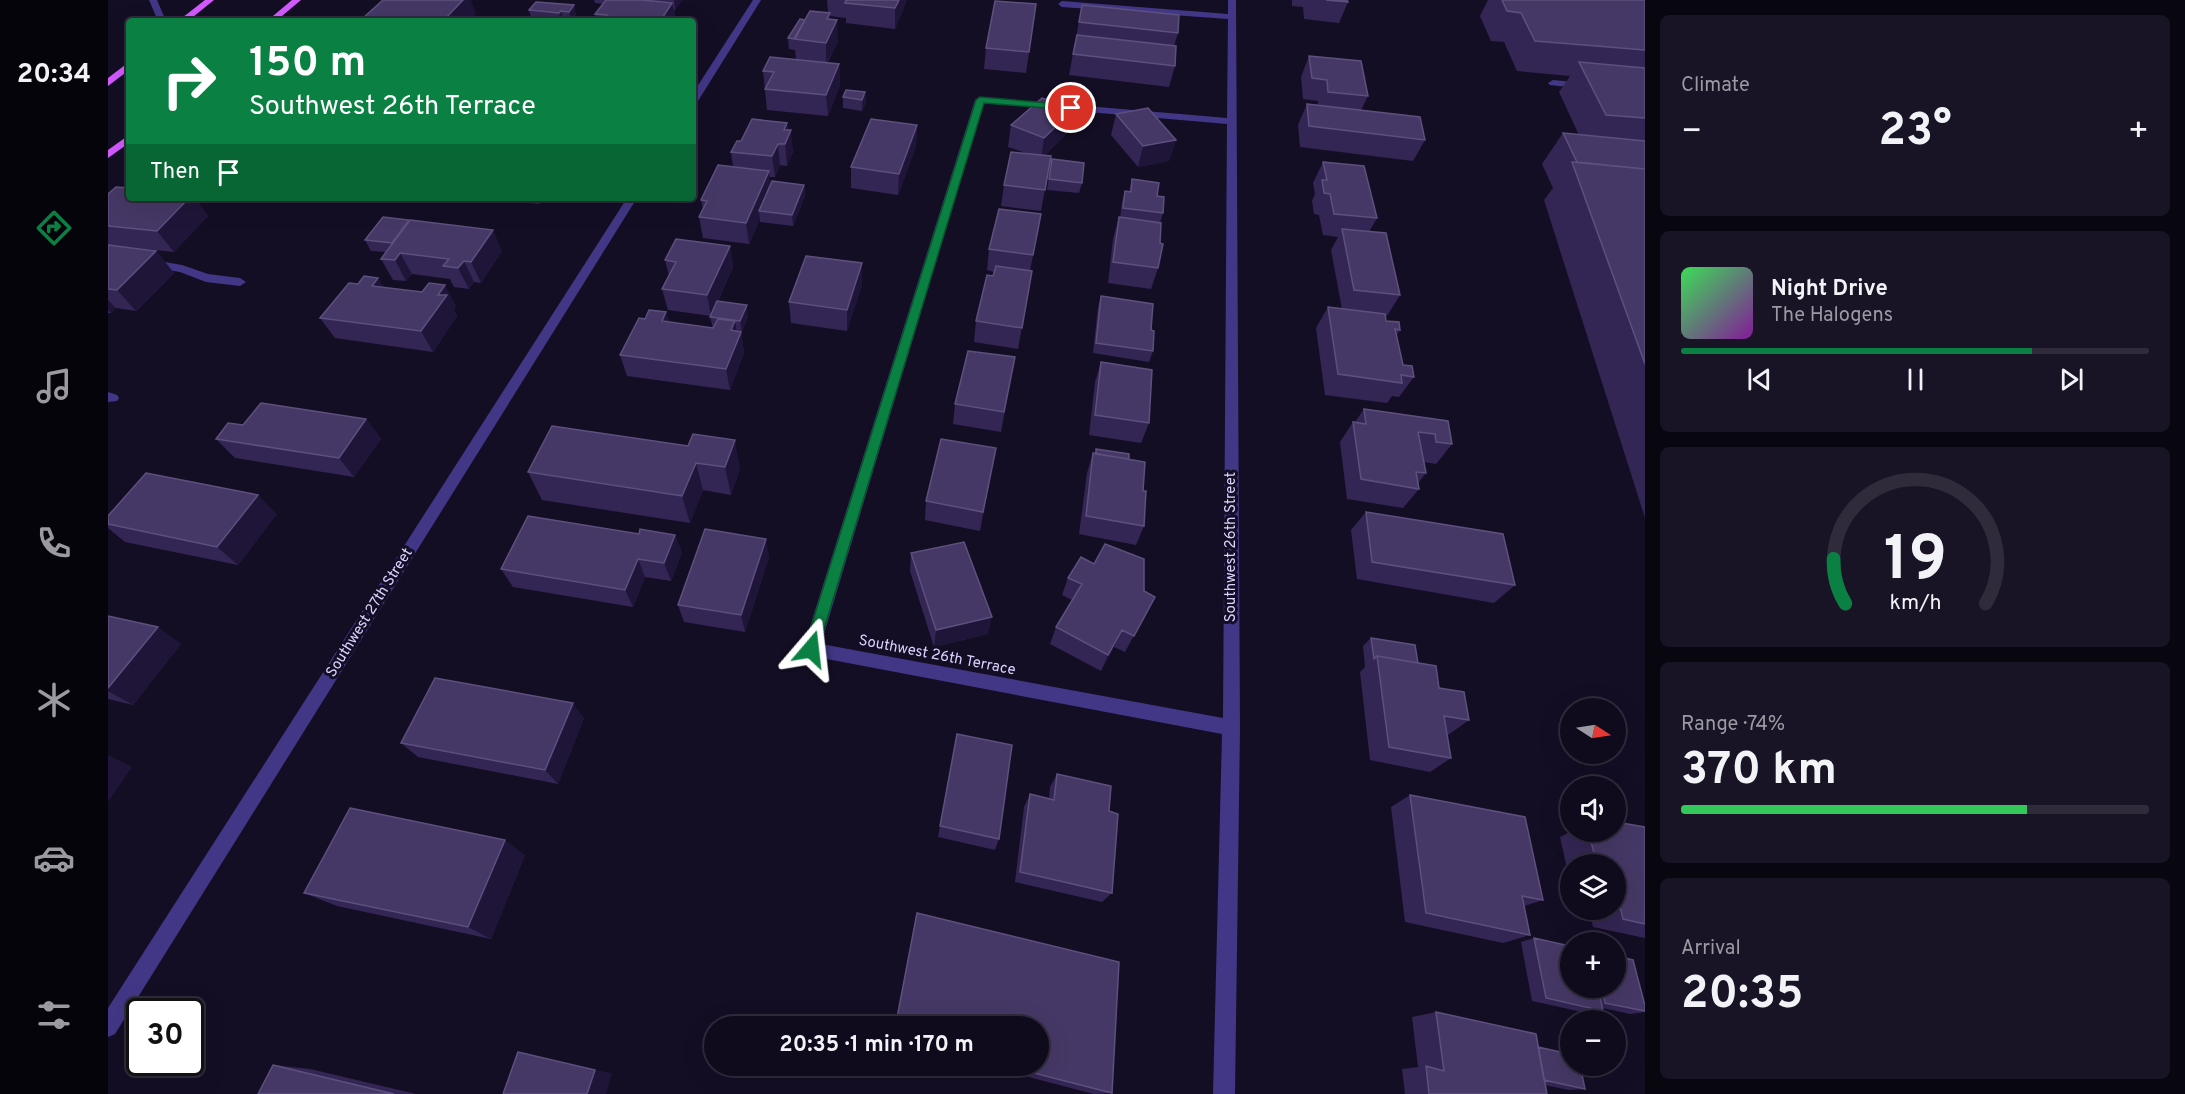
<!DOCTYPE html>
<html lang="en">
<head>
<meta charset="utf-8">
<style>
  :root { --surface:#0f0a1c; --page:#181325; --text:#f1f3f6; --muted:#9b9aa3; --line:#2f2b3b; --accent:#0b8043 }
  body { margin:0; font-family:Overpass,sans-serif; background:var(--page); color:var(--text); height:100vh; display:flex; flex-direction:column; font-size:22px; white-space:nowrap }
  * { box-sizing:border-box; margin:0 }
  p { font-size:20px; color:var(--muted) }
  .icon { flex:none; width:33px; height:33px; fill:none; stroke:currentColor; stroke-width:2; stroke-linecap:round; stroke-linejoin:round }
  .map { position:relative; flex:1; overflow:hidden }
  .sheet { display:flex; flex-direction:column; gap:15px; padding:15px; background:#08060f; width:540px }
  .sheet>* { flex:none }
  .hud { position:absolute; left:18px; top:18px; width:570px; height:183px; border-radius:6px; box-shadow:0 6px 24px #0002,0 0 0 2px var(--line); background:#0b8043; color:#fff; overflow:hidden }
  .needle { width:39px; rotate:102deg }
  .controls { position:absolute; left:1452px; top:698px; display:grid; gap:12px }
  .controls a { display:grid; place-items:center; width:66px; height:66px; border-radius:50%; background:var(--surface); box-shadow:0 6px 24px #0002,0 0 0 2px var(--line); font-size:30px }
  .speed { position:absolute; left:18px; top:998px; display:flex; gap:12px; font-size:30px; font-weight:700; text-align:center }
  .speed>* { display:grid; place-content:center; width:78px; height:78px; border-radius:50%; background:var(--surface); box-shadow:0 6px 24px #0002,0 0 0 2px var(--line); line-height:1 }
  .speed .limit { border:3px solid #111; border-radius:9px; background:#fff; color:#111 }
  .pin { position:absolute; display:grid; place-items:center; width:51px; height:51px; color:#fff; margin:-26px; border:3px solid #fff; border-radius:50%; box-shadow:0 2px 6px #0007 }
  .me { position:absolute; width:66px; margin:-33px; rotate:17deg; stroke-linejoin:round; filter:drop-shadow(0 0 4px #0008) }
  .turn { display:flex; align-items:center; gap:21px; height:126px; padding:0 24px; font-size:27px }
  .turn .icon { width:78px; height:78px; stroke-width:2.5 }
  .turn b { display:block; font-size:42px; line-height:51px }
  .then { display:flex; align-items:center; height:57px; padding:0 24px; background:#0003; gap:12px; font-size:22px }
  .big { font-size:45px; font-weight:700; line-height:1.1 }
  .sheet .widget { flex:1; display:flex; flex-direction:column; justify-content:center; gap:9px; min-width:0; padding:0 21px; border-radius:9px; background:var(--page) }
  .sheet .dial { align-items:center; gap:0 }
  .dial svg { height:156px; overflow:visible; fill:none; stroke:var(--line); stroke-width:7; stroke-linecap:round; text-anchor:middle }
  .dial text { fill:var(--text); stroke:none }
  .song { display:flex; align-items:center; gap:18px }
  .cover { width:72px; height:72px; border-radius:9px; background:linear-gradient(135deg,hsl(130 70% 55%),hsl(290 70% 35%)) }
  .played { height:6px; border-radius:3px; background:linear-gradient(90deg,var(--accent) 75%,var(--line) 75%) }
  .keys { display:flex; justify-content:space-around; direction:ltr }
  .heat { display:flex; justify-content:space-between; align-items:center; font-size:33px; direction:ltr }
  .charge { height:9px; border-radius:4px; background:linear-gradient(90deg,#34c759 74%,var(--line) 0) }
  .trip { position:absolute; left:596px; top:1016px; width:345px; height:60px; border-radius:30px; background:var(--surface); box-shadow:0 6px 24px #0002,0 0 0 2px var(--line); font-weight:700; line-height:60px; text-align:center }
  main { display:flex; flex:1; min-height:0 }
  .menu { display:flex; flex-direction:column; width:108px; justify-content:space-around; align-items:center; background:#06040b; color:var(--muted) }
  .menu .icon { width:42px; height:42px }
  .menu .on { color:var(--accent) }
  .menu b { font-size:27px; color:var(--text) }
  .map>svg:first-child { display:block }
</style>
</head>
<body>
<main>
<nav class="menu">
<b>20:34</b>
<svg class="icon on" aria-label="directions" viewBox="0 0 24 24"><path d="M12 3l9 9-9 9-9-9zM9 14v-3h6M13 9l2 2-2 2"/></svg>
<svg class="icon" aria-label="music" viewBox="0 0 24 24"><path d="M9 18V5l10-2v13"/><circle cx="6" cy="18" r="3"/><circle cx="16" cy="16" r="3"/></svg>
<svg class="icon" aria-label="phone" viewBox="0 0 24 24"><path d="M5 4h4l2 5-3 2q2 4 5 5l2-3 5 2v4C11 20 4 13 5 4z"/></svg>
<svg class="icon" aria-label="climate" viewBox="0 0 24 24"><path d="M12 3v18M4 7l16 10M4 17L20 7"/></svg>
<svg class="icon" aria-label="car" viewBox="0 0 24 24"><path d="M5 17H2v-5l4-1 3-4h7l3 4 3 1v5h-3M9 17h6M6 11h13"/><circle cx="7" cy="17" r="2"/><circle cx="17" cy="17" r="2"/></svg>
<svg class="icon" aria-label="filters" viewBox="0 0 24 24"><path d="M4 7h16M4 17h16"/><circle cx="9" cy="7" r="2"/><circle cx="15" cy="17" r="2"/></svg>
</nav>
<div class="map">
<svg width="1537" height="1094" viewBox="0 0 1537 1094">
  <rect width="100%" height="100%" fill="#140e25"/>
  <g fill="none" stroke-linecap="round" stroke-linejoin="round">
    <path fill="#423786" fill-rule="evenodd" d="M41,0H49L58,21H50Z
      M645,0H653L590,101L585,104V93Z
      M1120,0H1128L1132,728L1127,1094H1105L1114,734L703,656L697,654L695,649L867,100L872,97L1119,118L1120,19L954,7L950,4L954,1L1120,14ZM876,103L1119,124L1115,718L713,644Z
      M1445,80L1477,83L1482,86L1477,89L1442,85L1440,83Z
      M519,198H529L7,1034L0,1037V1008Z
      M0,252L74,265L100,274L132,278L138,282L132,286L98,282L72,272L0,260Z
      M0,392L9,395L11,398L9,401L0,402Z"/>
    <path fill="#d359ff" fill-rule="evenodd" d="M97,0H106L80,21H70Z
      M184,0H193L168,21H159Z
      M21,62V70L0,86V78Z
      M21,135V143L0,158V150Z"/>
  </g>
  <path fill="#342654" d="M486,0H574L567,10H566L568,21H489L487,14L495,4L487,3Z
    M719,0H799L787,29L738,23V18L722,16L723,20L730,41L719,63L731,64L732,85L720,116L659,110L655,71L688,60L687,50L681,49L680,38L697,20L720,13Z
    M1184,0H1239L1240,2L1231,23L1196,19L1195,7L1184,6Z
    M1380,0H1537V518L1436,200L1445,188L1434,164L1455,133L1471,135L1451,92L1462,76L1409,71L1396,42L1383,41L1372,16Z
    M928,4L918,73L876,69L878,48Z
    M466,5L468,16L464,21H424L421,10Z
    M974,5L1070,33L1066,46L1067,66L1061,87L961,75Z
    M1201,56L1260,96L1253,110L1317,140L1305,161L1192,147L1190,125L1199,104L1210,105V101L1195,99L1193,77Z
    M757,92L758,103L754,111L735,108V97Z
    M1008,114L1068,140L1061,161L1030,167L1003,135Z
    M679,123L685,152L679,166L672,165L667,177H661L662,185H696L697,196L685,226L652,222V219L641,244L595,238L591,217L595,210L593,200L625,167L623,152L633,141Z
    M809,125L808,146L790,195L743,188V167Z
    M903,125L962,130L936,156H943L933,211L893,206L896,185L918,153L900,147Z
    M944,159L974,183L971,193L939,190Z
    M1215,162L1269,218L1261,232L1292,295L1279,316H1278V321L1292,330L1288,336L1295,365L1306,377L1291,397L1284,396L1279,403L1217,395L1208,328L1220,307L1234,309L1223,250L1230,237L1215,235L1211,215L1206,214L1204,201L1207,194L1205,183Z
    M1024,179L1049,196L1055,213L1052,223L1050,268L1043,289L1000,283L1005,239L1011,217L1012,218L1014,202L1017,191L1021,192Z
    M0,194L21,198H87L100,216L66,252L0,245Z
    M382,198H435L431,204Z
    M933,214L922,271H924L910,349L866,342L868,321L886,272L879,270L881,249Z
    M257,240L394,251L373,283L366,282L361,289L346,287L342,279L304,274L298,281L285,280L273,259L277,252L263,251Z
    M0,245L48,251L66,273L28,311L8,308L3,313H0Z
    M622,246L625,267L610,301L640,316L634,332H633L636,353L622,390L519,376L512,355L537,319L558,312L561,322L605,328L602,317L603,316L560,310L554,289L561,276L557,260Z
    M754,263V285L739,331L683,323L681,302Z
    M270,278L275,287L348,306L346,309L349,316L325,352L227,338L212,318L250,284Z
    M993,296L1043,330L1045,351L1041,362L985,353L990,307Z
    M907,357L893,432L845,424L847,404Z
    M993,362L1041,423L1033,443L981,435L987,382Z
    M1256,409L1340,421L1344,444L1328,464L1316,462L1318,473L1310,483L1311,489L1295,508L1239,499L1232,442L1245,422H1247Z
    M258,419L273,439L246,477L127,458L108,439L135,425Z
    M444,426L632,469L623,495L595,490L582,523L434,500L420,472Z
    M988,449L1021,459L1035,491L1036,526L1028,545L971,534L979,473L985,453L987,454Z
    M884,467L872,531L817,520L818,501Z
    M1258,512L1407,585L1386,603L1249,579L1243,530Z
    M169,514L130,565L17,542L0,528V516Z
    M531,534L567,535L574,553L563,581L537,577L525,607L405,587L393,569Z
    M803,553L880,634L826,647L802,571Z
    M661,557L637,632L576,622L570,605Z
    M960,578L1036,591L1047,597L1017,652L1006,647L993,671L942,644L948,627L964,600L954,595Z
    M0,616L73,644L25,705L0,699Z
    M1263,638L1310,663L1361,720L1340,735L1339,734L1343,758L1322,772L1262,760L1252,672L1257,667L1255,646Z
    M476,718L450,784L310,757L293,743Z
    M849,734L891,839L887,850L830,837Z
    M949,774L1004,893L994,902L907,882L916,807L922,794L941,799L942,787Z
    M1302,795L1435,900L1416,906L1422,935L1395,943L1297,922L1283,807Z
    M1537,827V938L1485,927L1481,909H1508V864H1462V882L1452,837L1464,831H1508Z
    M417,855L383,939L229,906L196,893Z
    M809,913L1004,1093L986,1094L905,1073L907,1065H930V1026H788Z
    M1426,938L1462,987H1508L1537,1006V1012L1522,1014L1495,1008V1011L1479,1013L1424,1001L1413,942Z
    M1328,1012L1430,1047L1477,1089L1461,1090L1437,1085L1439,1094H1297L1294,1069L1310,1067L1304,1017Z
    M165,1065L202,1069L308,1094H150Z"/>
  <path fill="#1f1539" d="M355,0H363L368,14L362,21H335Z
    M566,0H574L567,10Z
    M791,0H799L787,29V8Z
    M564,3L568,21H553V20Z
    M466,5L468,16L464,21H463L461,12Z
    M453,11L456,21H453L451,13Z
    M722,13L723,32L729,20L730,41L718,63V43L719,19Z
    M731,64L732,85L720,116L718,95Z
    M757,92L758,103L754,111V100Z
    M966,109L962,130L933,159L936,138Z
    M679,123L680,136L683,130L685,152L679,166L676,130Z
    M809,125L808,146L790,195L791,174Z
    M1068,140L1061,161L1030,167L1035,146Z
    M670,144L672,165L667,177L664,156Z
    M661,171L663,192L651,211L652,219L641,244L638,223Z
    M696,185L697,196L685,226L684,215Z
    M81,198H87L100,216L66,252L49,231Z
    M429,198H435L431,204Z
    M385,230L394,251L373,283L363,262Z
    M622,246L625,267L603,316L599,295Z
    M48,251L66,273L28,311L9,290Z
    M292,253L304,274L298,281L287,260Z
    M356,261L366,282L361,289L350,268Z
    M754,263V285L739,331V310Z
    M270,278L282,300L264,286Z
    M337,285L348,306L346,309L349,316L325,352L313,331L330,295Z
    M0,300L8,308L3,313L0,310Z
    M639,305L640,316L634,332L632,321Z
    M558,312L564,333L554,321Z
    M627,321L630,339L633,332L636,353L622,390L618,369L623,330Z
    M258,419L273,439L246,477L231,458Z
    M627,440L632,469L623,495L617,467Z
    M588,463L595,490L582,523L574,496Z
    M150,495L169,514L130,565L109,547Z
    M567,535L574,553L563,581L556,563Z
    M658,539L661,557L637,632L633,615Z
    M530,559L537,577L525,607L517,590Z
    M884,617L880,634L826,647L828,630Z
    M50,627L73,644L25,705L0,691V688Z
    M1014,630L1006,647L993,671L1000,655Z
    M465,703L476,718L450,784L437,770Z
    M0,755L24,767L0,802Z
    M397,840L417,855L383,939L360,927Z
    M487,1070L504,1073L498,1094H479Z"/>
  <path fill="#463866" stroke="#5d507e" stroke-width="1.5" d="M275,0H355L335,21H274L254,19Z
    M498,0H535L564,3L553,20L543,19L541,21H494L499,15L487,14Z
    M738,0H791L787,8L737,3Z
    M1218,0H1239L1240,2Z
    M1394,0H1537V50L1427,41L1413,13L1399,11Z
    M887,1L928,4L921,52L878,48Z
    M428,2L466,5L461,12L453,11L451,13L421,10Z
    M974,5L1071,15L1070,33L971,22Z
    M702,11L722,13L719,19L729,20L718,43L686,39Z
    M692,19L697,20L687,39L680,38Z
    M969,35L1068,46L1067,66L965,54Z
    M1201,56L1253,61L1260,96L1220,92L1219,80L1204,78Z
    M662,57L731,64L718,95L657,89L666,72L655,71Z
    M1471,62L1537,68V118L1498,115Z
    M738,90L757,92L754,100L735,97Z
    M934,98L966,109L936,138L903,125Z
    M1199,104L1312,117L1317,140L1201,126Z
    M1040,108L1068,140L1035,146L1008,114Z
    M644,119L679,123L676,130H683L677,144H670L664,156L623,152L629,141H633Z
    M763,119L809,125L791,174L743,167Z
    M1455,133L1537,141V169L1469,162Z
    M903,152L943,156L937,190L896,185Z
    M944,159L976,163L974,183L941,179Z
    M1215,162L1256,166L1269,218L1226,214L1222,194L1216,193L1214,180H1219Z
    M1464,162L1537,169V364Z
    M610,165L661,171L638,223L591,217L599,201L593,200Z
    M1024,179L1051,183L1049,196L1056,197L1055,213L1015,208L1017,191L1023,192Z
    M664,181L696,185L684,215L651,211Z
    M8,187L21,188V198H81L49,231L0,226V194Z
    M891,209L933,214L925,255L881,249Z
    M275,217L301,220L284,243L257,240Z
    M1011,217L1053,223L1052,243L1055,244L1050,268L1005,262Z
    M302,220L385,230L363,262L356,261L350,268L335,266L341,259L292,253L287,260L273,259Z
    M1234,229L1278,233L1292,295L1246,290Z
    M568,239L622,246L599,295L554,289L568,262L557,260Z
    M0,245L48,251L9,290L0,289Z
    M698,256L754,263L739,310L681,302Z
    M888,266L924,271L914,328L868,321L879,275L885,276Z
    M256,276L270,278L264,286L314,292L321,283L337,285L330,295H339L313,331L212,318L241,283L250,284Z
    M993,296L1045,304L1043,330L1046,331L1045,351L988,343Z
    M609,301L639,305L632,321L602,317Z
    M1220,307L1277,314L1278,321L1291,322L1292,330L1287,329L1295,365L1304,366L1306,377L1293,375L1294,383L1230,374Z
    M541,310L558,312L554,321L605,328L610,319L627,321L623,330L633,332L618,369L512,355L531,318L537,319Z
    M860,351L907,357L896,412L847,404Z
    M993,362L1044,370L1041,423L987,415Z
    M153,403L258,419L231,458L108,439L120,423L135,425Z
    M1256,409L1340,421L1344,444L1328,442L1327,434L1310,432L1318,473L1308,472L1311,489L1253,479L1245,422L1258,424Z
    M444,426L580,446L585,434L627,440L617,467L588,463L574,496L420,472Z
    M833,439L888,448L875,512L818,501Z
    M988,449L1021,454V459L988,454Z
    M985,453L1037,462L1035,491H1038L1036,526L978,516Z
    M38,473L150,495L109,547L0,524V516Z
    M1258,512L1395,534L1407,585L1264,562Z
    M420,516L531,534L532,529L567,535L556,563L530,559L517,590L393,569Z
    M597,529L658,539L633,615L570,605Z
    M856,542L884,617L828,630L803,553Z
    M997,544L1036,559V591L1047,597L1026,636L1014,630L1000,655L948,627L974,584L960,578L973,557L986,564Z
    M0,616L50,627L0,688Z
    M1263,638L1307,645L1310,663L1269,656L1266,659Z
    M1269,656L1328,666L1331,688L1356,692L1361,720L1336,716L1343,758L1281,747Z
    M327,678L465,703L437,770L293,743Z
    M849,734L904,745L891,839L832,826Z
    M949,774L1003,786L1001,811L1010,814L1004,893L912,872L922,794L946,800Z
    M1302,795L1417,817L1435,900L1414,896L1422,935L1318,913Z
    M242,808L397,840L360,927L196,893Z
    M1508,822L1537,827V924L1515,919L1508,889V864H1489L1480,831H1508Z
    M809,913L1011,962L1004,1093L914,1070L915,1065H930V1026H799L788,1023Z
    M1426,938L1462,946V987H1490L1495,1011L1438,998Z
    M1508,956L1525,960L1537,1006V1011L1497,1003L1494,987H1508Z
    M1328,1012L1428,1034L1439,1094H1321L1318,1066L1336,1071Z
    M1430,1047L1462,1054V1065H1472L1477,1089L1436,1080Z
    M410,1052L487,1070L479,1094H395Z
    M165,1065L286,1094H150Z"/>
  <path fill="#0b8043" stroke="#07532c" stroke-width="1.5" d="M872,97L963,105L968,108L963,110L876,103L710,649L708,653L703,655L698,653L696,649L868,100Z"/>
  <g text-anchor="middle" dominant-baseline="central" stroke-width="6" stroke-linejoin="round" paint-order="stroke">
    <g font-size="15" fill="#dcd2ff" stroke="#140e25">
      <text transform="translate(1123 547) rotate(-90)">Southwest 26th Street</text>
      <text transform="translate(262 613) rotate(-58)">Southwest 27th Street</text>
      <text transform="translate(829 656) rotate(11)">Southwest 26th Terrace</text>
    </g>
  </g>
</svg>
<div class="controls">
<a><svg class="needle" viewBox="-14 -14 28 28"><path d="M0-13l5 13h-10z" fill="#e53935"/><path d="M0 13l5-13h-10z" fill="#9b9aa3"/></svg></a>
<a><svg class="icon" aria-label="sound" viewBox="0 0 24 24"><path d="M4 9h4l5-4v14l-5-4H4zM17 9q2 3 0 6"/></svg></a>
<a><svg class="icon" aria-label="layers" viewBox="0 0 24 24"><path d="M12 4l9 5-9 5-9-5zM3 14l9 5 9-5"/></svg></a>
<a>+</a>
<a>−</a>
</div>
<div class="speed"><div class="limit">30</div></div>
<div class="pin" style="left:963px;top:108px;background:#d93025"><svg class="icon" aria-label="arrive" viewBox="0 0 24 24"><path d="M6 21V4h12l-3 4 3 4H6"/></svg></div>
<svg class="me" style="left:703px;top:649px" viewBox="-20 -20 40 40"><path d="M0-17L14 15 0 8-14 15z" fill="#0b8043" stroke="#fff" stroke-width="4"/></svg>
<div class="trip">20:35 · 1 min · 170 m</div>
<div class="hud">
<div class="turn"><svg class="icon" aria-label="right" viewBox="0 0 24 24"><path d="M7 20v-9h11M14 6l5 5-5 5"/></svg><div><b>150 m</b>Southwest 26th Terrace</div></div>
<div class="then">Then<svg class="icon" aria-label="arrive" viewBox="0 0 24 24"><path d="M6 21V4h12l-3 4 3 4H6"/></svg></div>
</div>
</div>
<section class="sheet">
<div class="widget"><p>Climate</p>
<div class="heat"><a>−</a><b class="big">23°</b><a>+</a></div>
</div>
<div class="widget">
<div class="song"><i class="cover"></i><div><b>Night Drive</b><p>The Halogens</p></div></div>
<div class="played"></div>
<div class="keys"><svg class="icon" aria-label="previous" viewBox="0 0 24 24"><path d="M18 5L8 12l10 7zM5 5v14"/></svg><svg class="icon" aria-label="pause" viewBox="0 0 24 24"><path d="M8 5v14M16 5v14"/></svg><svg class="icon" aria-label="next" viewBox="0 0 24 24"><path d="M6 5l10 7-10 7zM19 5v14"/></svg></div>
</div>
<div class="widget dial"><svg viewBox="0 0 100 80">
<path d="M14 69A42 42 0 1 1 86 69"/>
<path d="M14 69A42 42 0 0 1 8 46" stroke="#0b8043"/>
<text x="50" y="56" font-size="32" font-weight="700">19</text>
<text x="50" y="72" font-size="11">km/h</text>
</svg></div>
<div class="widget"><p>Range · 74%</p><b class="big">370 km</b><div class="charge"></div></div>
<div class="widget"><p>Arrival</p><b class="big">20:35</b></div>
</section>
</main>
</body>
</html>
